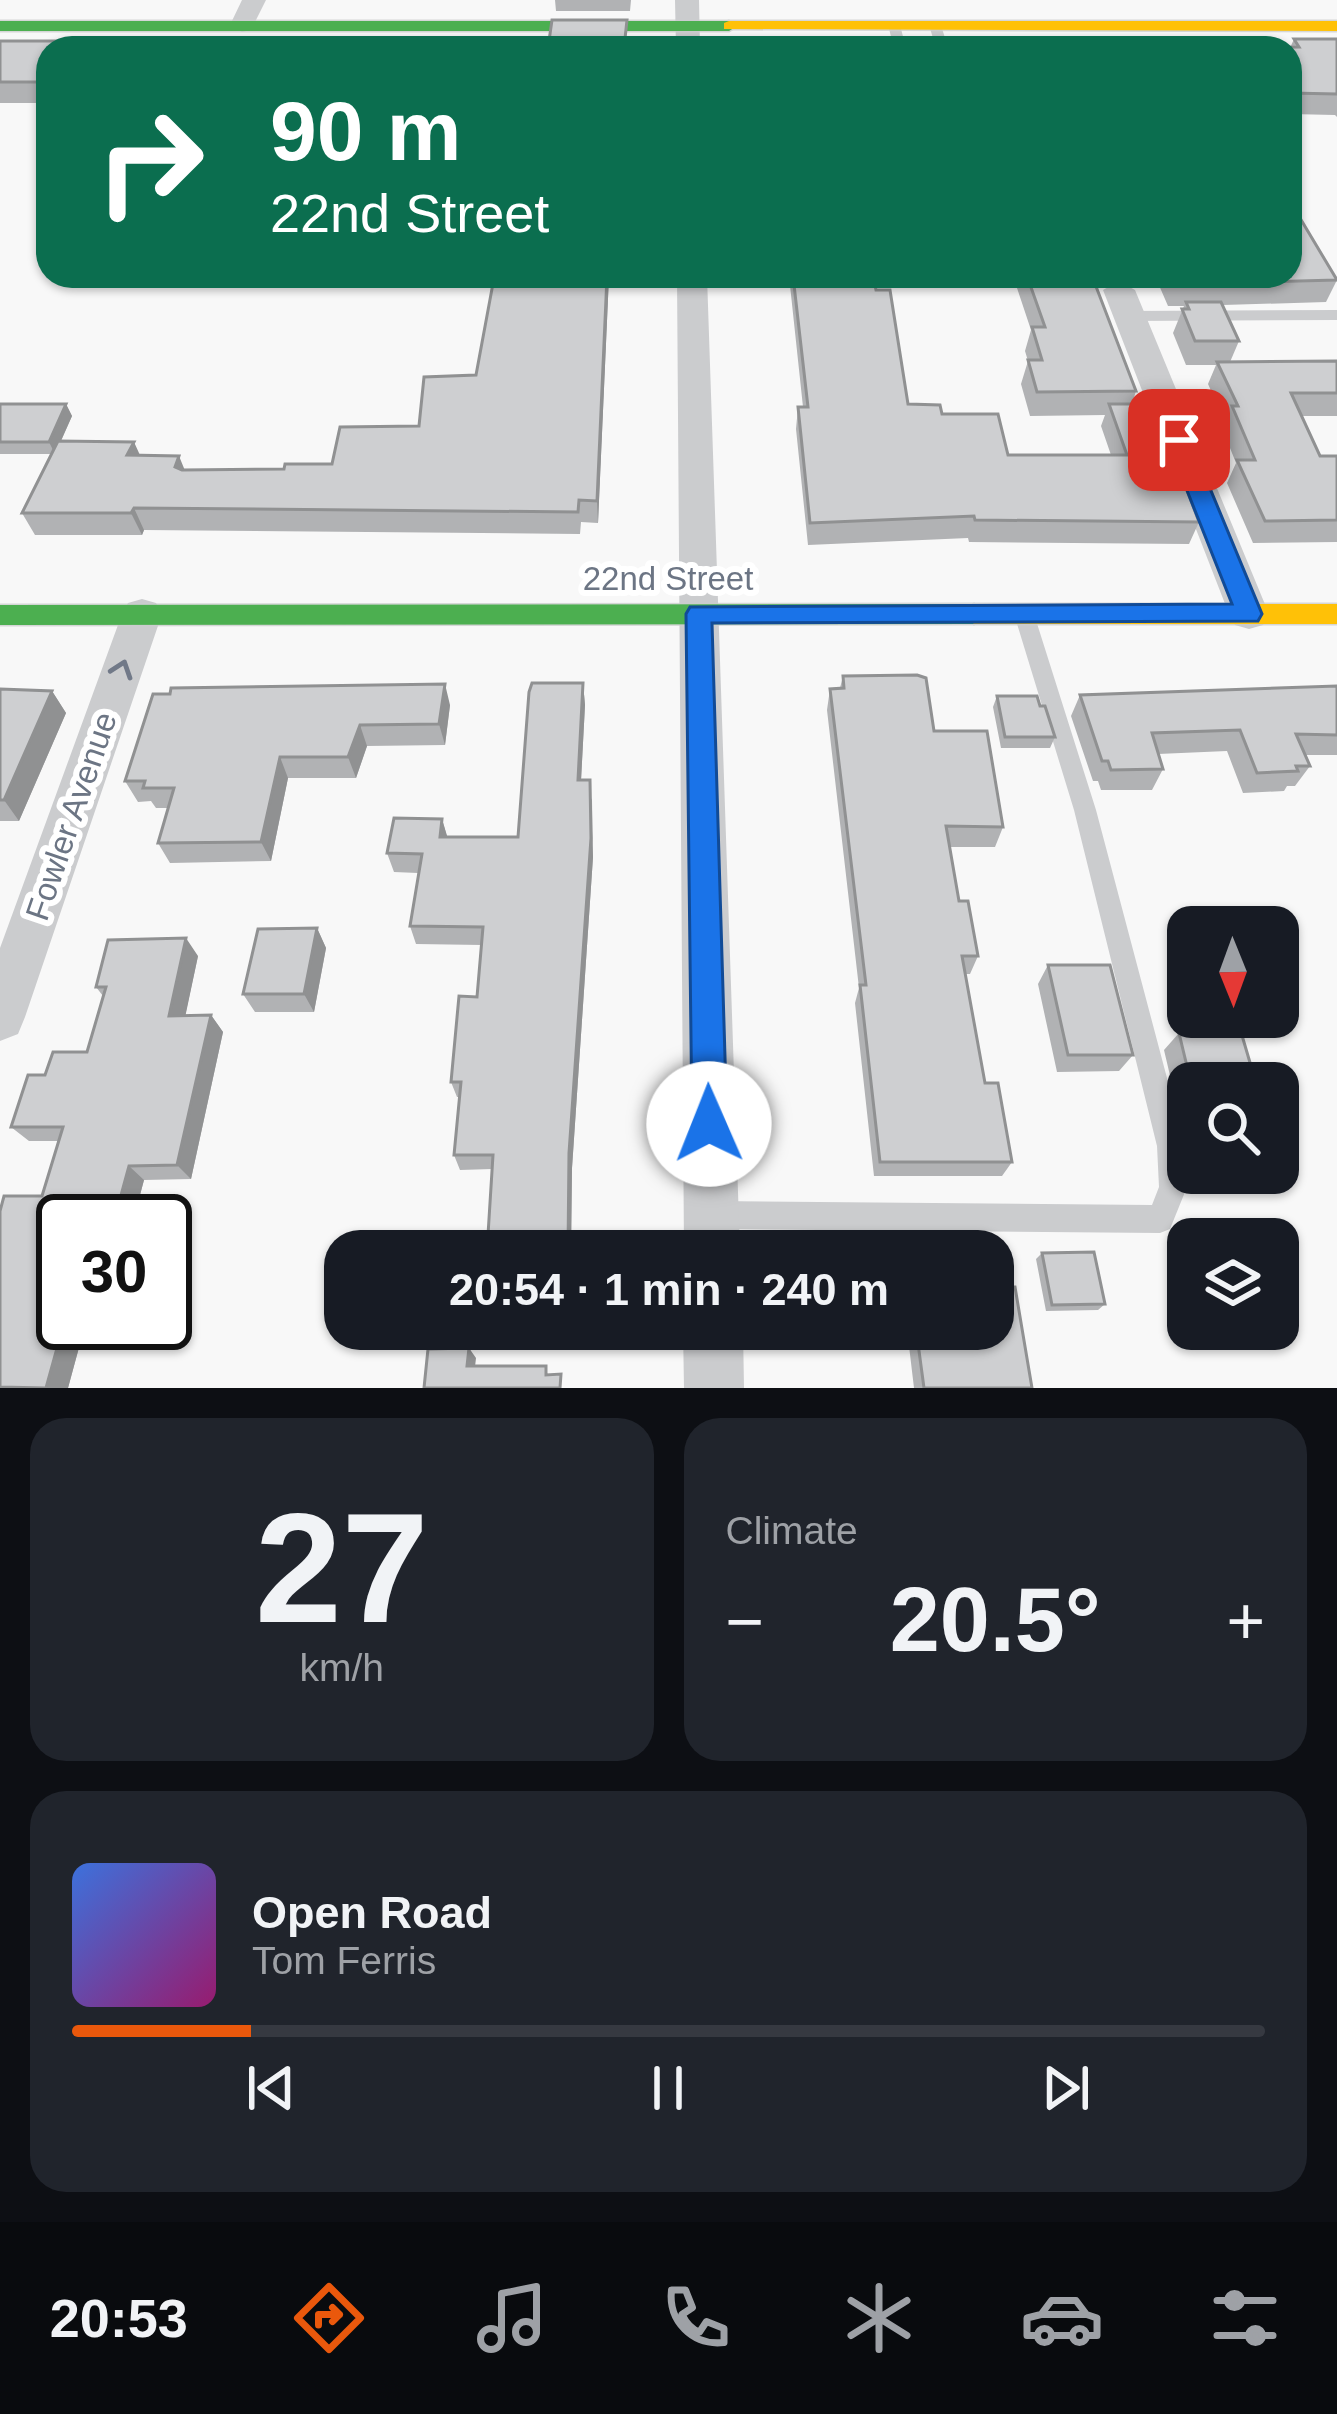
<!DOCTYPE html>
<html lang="en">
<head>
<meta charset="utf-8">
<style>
  :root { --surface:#171b24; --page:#20242c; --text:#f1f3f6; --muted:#9ea1a6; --line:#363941; --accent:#ea580c }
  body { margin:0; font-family:Helvetica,sans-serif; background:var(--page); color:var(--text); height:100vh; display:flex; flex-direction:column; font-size:45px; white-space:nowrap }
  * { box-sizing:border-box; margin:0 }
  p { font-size:39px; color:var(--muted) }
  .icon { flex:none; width:66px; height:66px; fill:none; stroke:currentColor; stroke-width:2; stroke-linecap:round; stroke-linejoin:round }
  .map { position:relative; height:1388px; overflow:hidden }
  .side { display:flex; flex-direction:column; gap:30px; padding:30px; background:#0d0f14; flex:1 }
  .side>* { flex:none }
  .hud { position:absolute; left:36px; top:36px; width:1266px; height:252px; border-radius:36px; box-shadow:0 3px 9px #0004; background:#0b6e4f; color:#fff; overflow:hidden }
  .needle { width:78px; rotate:179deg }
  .buttons { position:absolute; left:1167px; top:906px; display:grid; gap:24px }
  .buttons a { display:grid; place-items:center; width:132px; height:132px; border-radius:24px; background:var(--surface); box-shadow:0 3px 9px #0004; font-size:60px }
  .speed { position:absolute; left:36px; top:1194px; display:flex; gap:24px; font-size:60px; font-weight:700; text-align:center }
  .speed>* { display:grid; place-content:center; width:156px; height:156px; border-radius:50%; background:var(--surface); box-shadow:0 3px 9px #0004; line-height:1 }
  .speed .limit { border:6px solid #111; border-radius:18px; background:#fff; color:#111 }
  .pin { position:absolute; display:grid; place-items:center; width:102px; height:102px; color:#fff; margin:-51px; border-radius:24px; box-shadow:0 6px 18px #0006 }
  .me { position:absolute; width:132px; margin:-66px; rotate:359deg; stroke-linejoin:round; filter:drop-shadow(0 0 9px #0008) }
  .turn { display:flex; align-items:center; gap:42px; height:252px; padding:0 36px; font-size:54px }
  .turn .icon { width:156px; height:156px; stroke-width:2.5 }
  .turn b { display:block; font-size:84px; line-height:102px }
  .big { font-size:90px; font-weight:700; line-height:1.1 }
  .side .widget { flex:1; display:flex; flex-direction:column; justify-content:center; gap:18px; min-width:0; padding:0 42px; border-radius:36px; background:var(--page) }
  .side .dial { align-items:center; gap:0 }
  .dial b { font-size:156px; line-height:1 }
  .song { display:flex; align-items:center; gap:36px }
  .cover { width:144px; height:144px; border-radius:18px; background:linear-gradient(135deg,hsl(220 70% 55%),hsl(320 70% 35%)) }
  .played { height:12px; border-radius:6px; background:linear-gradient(90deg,var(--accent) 15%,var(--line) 15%) }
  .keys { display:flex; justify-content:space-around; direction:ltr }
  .heat { display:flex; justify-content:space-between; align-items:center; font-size:66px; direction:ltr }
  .side .tiles { flex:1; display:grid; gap:30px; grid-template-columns:1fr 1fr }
  .widget:last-child { grid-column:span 2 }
  .trip { position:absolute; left:324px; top:1230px; width:690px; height:120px; border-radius:36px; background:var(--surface); box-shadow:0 3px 9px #0004; font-weight:700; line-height:120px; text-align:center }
  .menu { display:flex; height:192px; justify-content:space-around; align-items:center; background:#090b0e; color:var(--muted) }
  .menu .icon { width:84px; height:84px }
  .menu .active { color:var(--accent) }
  .menu b { font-size:54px; color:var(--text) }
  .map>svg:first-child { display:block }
</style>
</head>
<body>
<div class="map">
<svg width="1337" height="1388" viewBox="0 0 1337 1388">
  <rect width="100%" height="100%" fill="#f8f8f8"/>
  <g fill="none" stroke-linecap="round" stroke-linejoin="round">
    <g stroke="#d5d6d6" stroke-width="3">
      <path id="fast" d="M0,21H729L737,26L729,31H0Z
        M974,604L987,614L974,624L0,625V605Z"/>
    </g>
    <g stroke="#d5d6d6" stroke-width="3">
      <path id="slow" d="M729,21H1337V31L724,29V23Z
        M974,604H1337V624H974L961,614Z"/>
    </g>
    <path fill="#cbccce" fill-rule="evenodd" d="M894,21L900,25L906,48H894L888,25Z
      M935,21L941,25L948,48H936L929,25Z
      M1337,310V320L1128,321L1120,316L1128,311Z
      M1024,607L1034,614L1096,810L1185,1146L1187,1187L1170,1229L1160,1233L711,1229L701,1225L697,1215L701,1205L711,1201L1152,1205L1159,1187L1157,1146L1074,810L1014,614Z"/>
    <path fill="#cbccce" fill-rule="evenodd" d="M242,0H266L251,30L242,32L230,25Z
      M675,0H699L700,48H676Z
      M677,276H707L740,1251H684Z
      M1119,281L1135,290L1269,614L1263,625L1249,629L1235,625L1229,614L1103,290Z
      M142,599L156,603L162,614L25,1017L18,1034L0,1041V948L122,614L128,603Z
      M683,1329H743L744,1388H684Z"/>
    <use href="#fast" fill="#4caf50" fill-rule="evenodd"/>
    <use href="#slow" fill="#ffc107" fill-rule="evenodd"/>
  </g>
  <path fill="#b1b2b4" d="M555,0H631L630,11H556Z
    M1294,39H1337V117L1335,115L1290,114V48Z
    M627,40V48H48V103H0V41Z
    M609,276L598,523L581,522L580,534L144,530L142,535H35L22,513L51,454H0V404H66L72,416L61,441L140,455L185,470L284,469L332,464L419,426L476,375L535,278Z
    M789,276H873L908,404L942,414L1008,455H1111L1101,426L1105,415L1030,416L1021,384L1028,361L1025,351L1031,330L1013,276H1092L1136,391L1132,404L1199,522L1189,544L969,542L968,538L808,545L796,429L798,407H803Z
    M1155,276H1290L1337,280L1326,302L1223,305L1239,341L1230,362L1337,361V416H1301L1320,456H1337V542L1253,543L1227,483L1236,463L1222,428L1225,422L1208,384L1216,365H1186L1173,333L1184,306H1168Z
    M843,676L934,731L1003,827L995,847H950L959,901L978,956L970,974H965L985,1083L1012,1162L1002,1176H874L855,1003L859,988L827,710L830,689L840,688Z
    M583,683L585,705L581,780L592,800L593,857L572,1168L571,1251H487L492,1169L460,1170L454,1155L459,1097H457L451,1082L477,997L482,945L416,944L410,926L418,873L394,872L387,853L442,819L447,837H518Z
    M1337,686V755H1305L1310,766L1295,786H1287L1284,791L1243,793L1227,751L1158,754L1163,769L1152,790H1101L1098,781H1093L1071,716L1080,695Z
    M0,689L52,691L66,713L19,821H0Z
    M170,694L450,705L445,745L367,746L356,778H288L271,861L170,863L158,843L168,808H156L151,801L138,802L125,781Z
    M997,696L1055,737L1050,748H1001L993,707Z
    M317,928L326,948L314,1012H255L243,994Z
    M198,956L185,1016L211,1015L223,1032L191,1179L144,1180L133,1221H63V1323H163L162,1328L84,1329L68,1388H0L42,1196L59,1141H29L11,1127L45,1075L87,1052L103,996L96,987Z
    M1048,965L1133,1055L1119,1071L1057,1072L1038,984Z
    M1179,1033L1256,1083H1188V1152L1164,1050Z
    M1042,1253L1105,1304L1098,1310L1046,1311L1036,1259Z
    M893,1329H993L1032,1388H914L909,1346H895Z"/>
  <path fill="#909192" d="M44,76L48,86V103L40,82Z
    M607,276H609L598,523L597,501Z
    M66,404L72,416L55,454L49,442Z
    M134,442L144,464L127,455Z
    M179,456L188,478L175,467Z
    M134,508L144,530L142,535L131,513Z
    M583,683L585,705L580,800L578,780Z
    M445,684L450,705L445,745L439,724Z
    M52,691L66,713L19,821L4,800Z
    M360,725L367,746L356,778L348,757Z
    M280,757L288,778L271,861L261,842Z
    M590,780L593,857L572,1168L571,1251H568L569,1153Z
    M442,819L448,839L440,837Z
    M317,928L326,948L314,1012L304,994Z
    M186,938L198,956L182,1032L169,1016Z
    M211,1015L223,1032L191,1179L177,1165Z
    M129,1166L144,1180L133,1221H114Z
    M165,1259L175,1267L165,1314Z
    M64,1323H72L84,1329L68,1388H46Z
    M469,1348L476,1358L474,1376L467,1366Z"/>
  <path fill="#cecfd1" stroke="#909192" stroke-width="3" d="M552,20H627L624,48H48V75L44,76L40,82H0V41H549Z
    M767,39L834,40L838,48H768Z
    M1294,39H1337V94L1290,93V48H1159L1299,47Z
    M1290,208H1294L1337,280L1176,284L1173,276H1290Z
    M535,276H607L597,501L579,500L578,512L134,508L131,513H22L58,441L134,442L127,455L179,456L175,467L182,470L284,469L285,464H332L340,427L419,426L424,377L476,375L494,278H535Z
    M793,276H873L876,290H890L908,404L940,405L942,414H998L1008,455H1127L1109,404H1142L1163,461H1176L1199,522L975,520L974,516L810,523L798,407H808Z
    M1027,276H1092L1136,391L1037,392L1028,360H1042L1032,327H1045Z
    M1186,302H1221L1239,341H1195L1182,309H1189Z
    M1337,361V393H1291L1320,456H1337V520L1265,521L1237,460H1255L1232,406H1238L1217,362Z
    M0,404H66L49,442H0Z
    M917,675L926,678L934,731H987L1003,827L946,826L959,901H968L978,956H962L985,1083H998L1012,1162H880L860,985H866L830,689L844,688L843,676Z
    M532,683H583L578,780H590L591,838L569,1153L568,1251H487L493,1155H454L461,1082H451L459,996L477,997L483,927L410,926L422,854L387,853L394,818L442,819L440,837H518L529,692Z
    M445,684L439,724L360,725L348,757H280L261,842L158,843L174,788H143L145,781H125L153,694H170L171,688Z
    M1337,686V735L1296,734L1310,766H1296L1298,771L1257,773L1240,730L1152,733L1163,769L1111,770L1108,761H1102L1080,695Z
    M0,689L52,691L4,800H0Z
    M997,696H1037L1040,706H1045L1055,737H1005Z
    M317,928L304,994H243L258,929Z
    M186,938L169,1016L211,1015L177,1165L129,1166L114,1221H63L64,1323L46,1388L0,1387V1211L4,1196H42L63,1127H11L28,1075H45L53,1052H87L106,987H96L108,940Z
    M1048,965H1110L1133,1055H1068Z
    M1241,1032L1256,1083H1191L1179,1033Z
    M1094,1252L1105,1304L1052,1305L1042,1253Z
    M993,1287H1015L1032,1388H924L917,1336H902L901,1329H993Z
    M469,1348L467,1366H546V1375L561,1374L560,1388H424L428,1349Z"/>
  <defs><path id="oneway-chevron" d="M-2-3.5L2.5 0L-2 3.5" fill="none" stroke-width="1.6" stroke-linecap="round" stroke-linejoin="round" transform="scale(3)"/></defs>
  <use stroke="#717988" href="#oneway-chevron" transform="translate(122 669) rotate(-71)"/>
  <path fill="#1a73e8" stroke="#114b97" stroke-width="3" d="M1179,433L1190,440L1262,614L1258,621L712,623L727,1124L722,1137L709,1142L697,1137L692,1124L686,614L690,607L1232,604L1167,440Z"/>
  <g text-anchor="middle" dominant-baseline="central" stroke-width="12" stroke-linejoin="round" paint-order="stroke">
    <g font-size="33" fill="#6c7584" stroke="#fff">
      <text x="668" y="578">22nd Street</text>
      <text transform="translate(71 816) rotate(-71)">Fowler Avenue</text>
    </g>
  </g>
</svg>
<div class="buttons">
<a><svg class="needle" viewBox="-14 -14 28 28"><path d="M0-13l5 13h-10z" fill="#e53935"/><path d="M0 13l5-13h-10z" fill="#9ea1a6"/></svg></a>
<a><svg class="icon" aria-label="search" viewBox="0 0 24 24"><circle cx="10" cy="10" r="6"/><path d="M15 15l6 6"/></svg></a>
<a><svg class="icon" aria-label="layers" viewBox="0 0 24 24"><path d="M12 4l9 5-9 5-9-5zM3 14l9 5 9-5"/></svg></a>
</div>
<div class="speed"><div class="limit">30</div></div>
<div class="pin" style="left:1179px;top:440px;background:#d93025"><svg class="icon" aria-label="arrive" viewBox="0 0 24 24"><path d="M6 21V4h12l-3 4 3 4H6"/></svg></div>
<svg class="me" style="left:709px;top:1124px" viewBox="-20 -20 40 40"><circle r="19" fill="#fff"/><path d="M0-13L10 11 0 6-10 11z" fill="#1a73e8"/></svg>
<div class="trip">20:54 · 1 min · 240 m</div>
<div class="hud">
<div class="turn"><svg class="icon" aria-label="right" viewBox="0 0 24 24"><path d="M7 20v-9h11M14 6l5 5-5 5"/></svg><div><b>90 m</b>22nd Street</div></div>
</div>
</div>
<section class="side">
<div class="tiles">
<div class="widget dial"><b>27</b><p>km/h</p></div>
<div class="widget"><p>Climate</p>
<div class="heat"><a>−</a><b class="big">20.5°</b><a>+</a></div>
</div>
<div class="widget">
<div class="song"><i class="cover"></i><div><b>Open Road</b><p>Tom Ferris</p></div></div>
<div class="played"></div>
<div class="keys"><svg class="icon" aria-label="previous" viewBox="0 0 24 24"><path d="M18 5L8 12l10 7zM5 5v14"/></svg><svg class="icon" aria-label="pause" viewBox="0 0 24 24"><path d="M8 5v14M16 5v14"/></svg><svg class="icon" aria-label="next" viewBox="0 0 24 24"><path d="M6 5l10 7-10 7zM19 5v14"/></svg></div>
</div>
</div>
</section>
<nav class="menu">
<b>20:53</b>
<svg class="icon active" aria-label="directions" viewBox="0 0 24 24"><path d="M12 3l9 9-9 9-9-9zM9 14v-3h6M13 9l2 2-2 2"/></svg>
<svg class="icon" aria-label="music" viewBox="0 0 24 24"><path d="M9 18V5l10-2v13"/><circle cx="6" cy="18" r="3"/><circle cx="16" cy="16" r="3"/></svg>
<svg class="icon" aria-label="phone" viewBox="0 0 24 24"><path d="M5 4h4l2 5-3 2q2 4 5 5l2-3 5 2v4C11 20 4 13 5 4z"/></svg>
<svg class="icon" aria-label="climate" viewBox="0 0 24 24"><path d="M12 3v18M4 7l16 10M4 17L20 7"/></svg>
<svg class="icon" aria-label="car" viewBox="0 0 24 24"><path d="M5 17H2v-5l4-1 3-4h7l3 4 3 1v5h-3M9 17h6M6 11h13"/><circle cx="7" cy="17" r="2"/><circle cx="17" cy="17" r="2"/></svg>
<svg class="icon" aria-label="filters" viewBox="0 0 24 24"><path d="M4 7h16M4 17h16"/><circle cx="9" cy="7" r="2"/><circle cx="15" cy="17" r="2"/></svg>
</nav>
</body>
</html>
